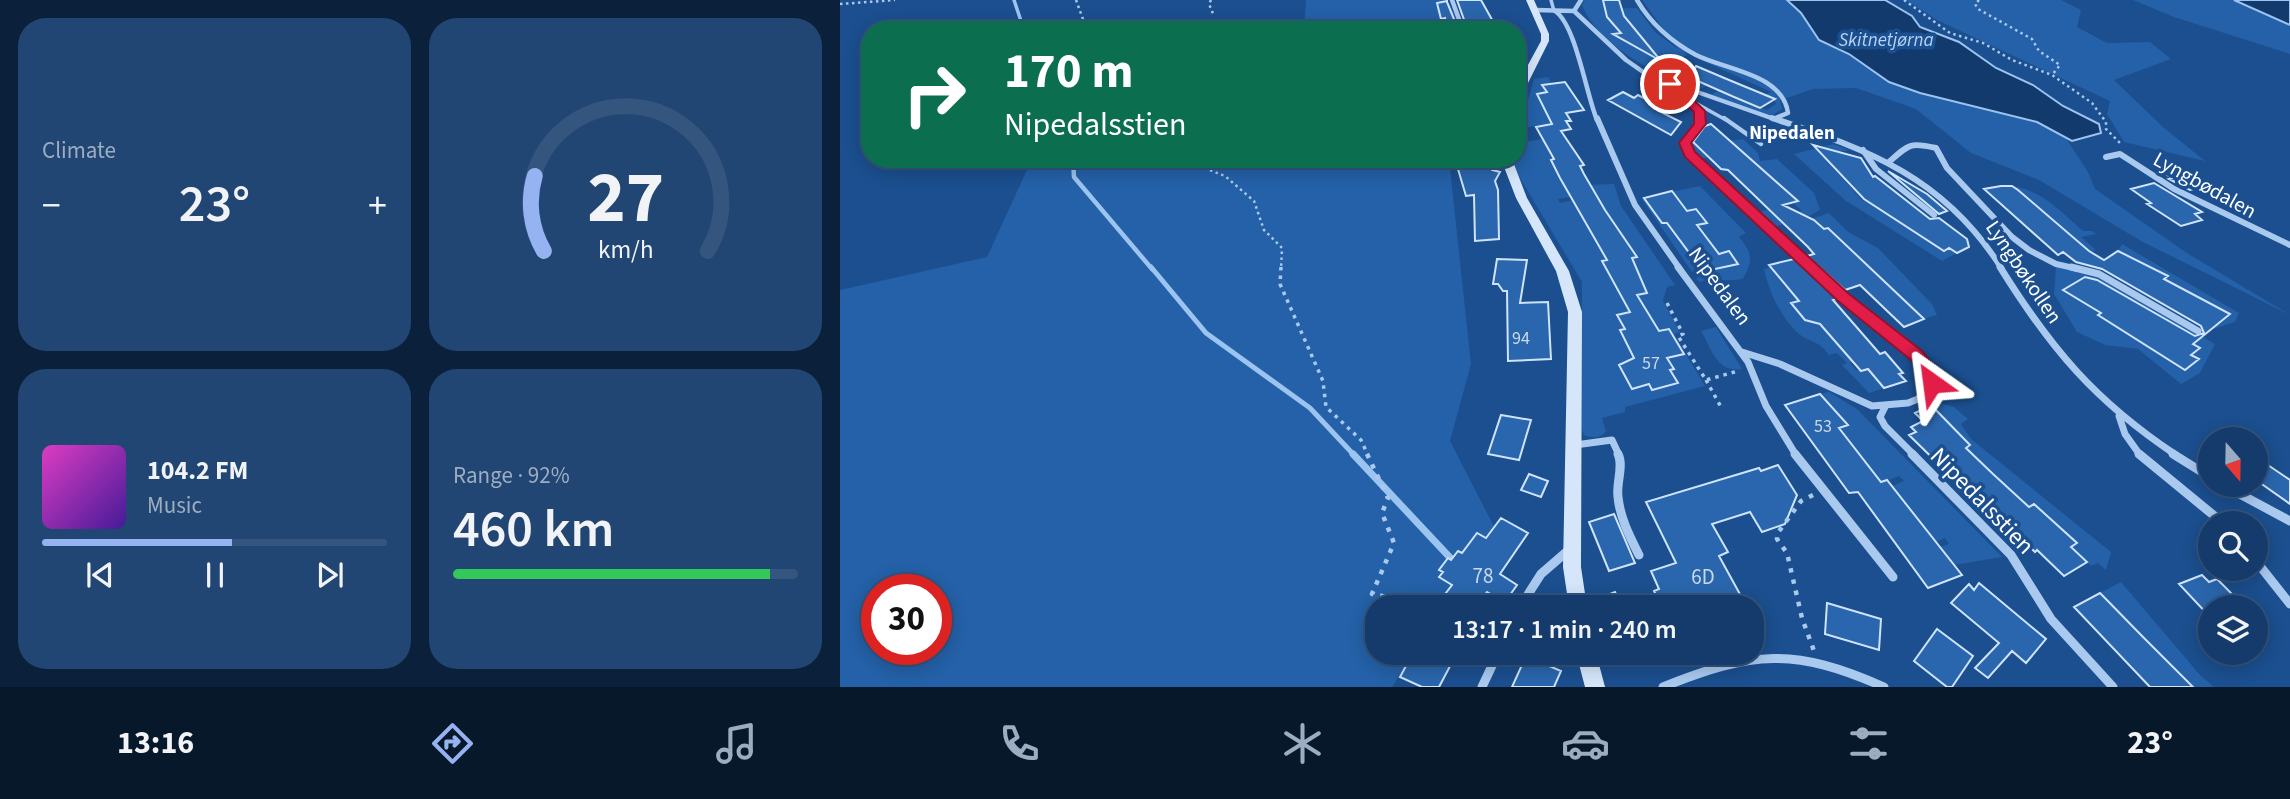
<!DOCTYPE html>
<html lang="en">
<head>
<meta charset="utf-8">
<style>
  :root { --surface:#143b6b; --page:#214673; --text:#f1f3f6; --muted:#9dadc1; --line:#33557e; --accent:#95b2f1 }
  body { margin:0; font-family:"Source Sans 3",sans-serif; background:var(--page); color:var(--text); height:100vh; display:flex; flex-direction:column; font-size:26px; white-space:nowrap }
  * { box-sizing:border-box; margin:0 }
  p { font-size:23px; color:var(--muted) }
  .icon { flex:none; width:38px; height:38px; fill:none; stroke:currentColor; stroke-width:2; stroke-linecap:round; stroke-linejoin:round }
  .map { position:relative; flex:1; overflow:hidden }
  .sheet { display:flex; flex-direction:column; gap:18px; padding:18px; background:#0b203b; width:840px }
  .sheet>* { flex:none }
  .banner { position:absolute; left:21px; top:21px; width:665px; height:147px; border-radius:28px; box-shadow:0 4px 18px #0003,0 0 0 2px var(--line); background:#0b6e4f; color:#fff; overflow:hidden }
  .needle { width:46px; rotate:160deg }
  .tools { position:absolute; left:1358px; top:427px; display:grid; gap:14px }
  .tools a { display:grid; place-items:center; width:70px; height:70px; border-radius:50%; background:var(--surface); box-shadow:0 4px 18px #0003,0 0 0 2px var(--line); font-size:35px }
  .speed { position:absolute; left:21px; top:574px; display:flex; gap:14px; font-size:35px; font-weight:700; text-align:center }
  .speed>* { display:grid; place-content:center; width:91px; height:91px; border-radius:50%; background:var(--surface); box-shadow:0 4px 18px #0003,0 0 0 2px var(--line); line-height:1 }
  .speed .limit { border:10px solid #d22; background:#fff; color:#111 }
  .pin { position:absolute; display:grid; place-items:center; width:60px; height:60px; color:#fff; margin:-30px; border:4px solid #fff; border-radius:50%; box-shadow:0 2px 7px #0007 }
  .me { position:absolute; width:77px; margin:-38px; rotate:329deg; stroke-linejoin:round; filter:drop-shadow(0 0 5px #0008) }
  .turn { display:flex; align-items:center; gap:24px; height:147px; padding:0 28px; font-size:32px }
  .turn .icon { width:91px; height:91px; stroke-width:2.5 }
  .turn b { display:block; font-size:49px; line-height:60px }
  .big { font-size:52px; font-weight:600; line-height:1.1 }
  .sheet .widget { flex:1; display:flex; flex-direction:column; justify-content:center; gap:10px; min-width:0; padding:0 24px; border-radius:28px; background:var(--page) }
  .sheet .dial { align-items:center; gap:0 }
  .dial svg { height:182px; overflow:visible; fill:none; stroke:var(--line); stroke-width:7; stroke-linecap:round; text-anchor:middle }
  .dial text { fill:var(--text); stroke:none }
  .song { display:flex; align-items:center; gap:21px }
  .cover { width:84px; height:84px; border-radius:10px; background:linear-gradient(135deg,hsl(310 70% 55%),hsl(260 70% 35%)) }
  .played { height:7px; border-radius:4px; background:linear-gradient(90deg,var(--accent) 55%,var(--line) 55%) }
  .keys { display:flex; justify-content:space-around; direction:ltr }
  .heat { display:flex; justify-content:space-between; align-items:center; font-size:38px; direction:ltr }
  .charge { height:10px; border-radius:5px; background:linear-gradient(90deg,#34c759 92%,var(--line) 0) }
  .sheet .tiles { flex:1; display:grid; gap:18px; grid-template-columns:repeat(2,1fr) }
  .trip { position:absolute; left:525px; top:595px; width:399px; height:70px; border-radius:28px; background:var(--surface); box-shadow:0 4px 18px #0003,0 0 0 2px var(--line); font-weight:600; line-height:70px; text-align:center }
  .tab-bar { display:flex; height:112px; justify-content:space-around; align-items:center; background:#08182b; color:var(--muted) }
  .tab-bar .icon { width:49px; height:49px }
  .tab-bar .current { color:var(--accent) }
  .tab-bar b { font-size:32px; color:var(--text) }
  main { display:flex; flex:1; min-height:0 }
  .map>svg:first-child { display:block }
</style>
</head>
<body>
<main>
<section class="sheet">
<div class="tiles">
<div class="widget"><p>Climate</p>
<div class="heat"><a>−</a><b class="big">23°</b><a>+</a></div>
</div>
<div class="widget dial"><svg viewBox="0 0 100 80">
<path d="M14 69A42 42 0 1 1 86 69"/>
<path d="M14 69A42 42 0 0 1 10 36" stroke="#95b2f1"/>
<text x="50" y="56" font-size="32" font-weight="700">27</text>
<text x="50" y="72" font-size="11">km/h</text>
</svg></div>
<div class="widget">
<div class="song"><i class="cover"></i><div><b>104.2 FM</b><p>Music</p></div></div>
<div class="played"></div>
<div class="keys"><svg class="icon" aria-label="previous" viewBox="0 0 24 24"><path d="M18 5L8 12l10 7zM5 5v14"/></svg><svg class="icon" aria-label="pause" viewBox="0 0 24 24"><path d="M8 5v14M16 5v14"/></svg><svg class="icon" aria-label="next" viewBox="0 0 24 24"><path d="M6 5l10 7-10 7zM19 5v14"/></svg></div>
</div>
<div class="widget"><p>Range · 92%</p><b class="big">460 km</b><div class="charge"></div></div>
</div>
</section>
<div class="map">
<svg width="1450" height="687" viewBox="0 0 1450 687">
  <rect width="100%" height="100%" fill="#1b4f8f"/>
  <path fill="#2461a8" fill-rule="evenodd" d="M466,0H607L621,24L614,30H464Z
    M745,0H763L766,9L797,8L815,32L838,49L802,0H950L1214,120L1248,172L1255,189L1347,253L1450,315L1301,241L1199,180L1131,153L1076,109L1016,88L973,89L944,99L939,96L942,109L931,116L871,95L879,90L892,98L927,110L936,104L934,99L925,95L931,92L842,51L847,55L825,66L868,85L858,90C818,75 760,48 742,5Z
    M1066,0H1221L1241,10L1237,27L1267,43L1310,42L1331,59L1274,80L1323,127L1365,161L1284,142L1267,114L1270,101L1097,20Z
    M1293,0H1394L1450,25V54L1334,17Z
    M708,77L712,84L703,86L712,91L698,94L712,123L683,128L682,121L694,79Z
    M864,126C876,137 886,143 903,139L918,153L920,161L937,159L974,193L980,210L967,217L933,227L918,212L935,208L932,212L934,215L940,213L944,217L962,211L953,203L958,200L950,193L945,195L941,185L936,186L929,180L936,178L928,179L920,172L925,170L919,171L871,156L860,160L851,149L850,142Z
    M703,139L730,197L718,199L720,203L733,200L747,185L774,184L781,206L835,285L827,287L823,301L840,332L834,334L865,386L785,407V412L762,418L766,431C760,439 752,438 744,435L742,430V282L674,168L673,159H677V143Z
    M993,144L1009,150L981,155L1022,200L1040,208L1104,251L1109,248L1117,253L1102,261L1006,201L954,154Z
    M192,159H609L631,364L610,441L660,538L606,607H537V653H574L552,687H0V290L147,257ZM37,590H96V649H37Z
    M860,186L906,233L899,237C913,254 913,260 903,279C887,282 874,278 859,282L801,198Z
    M1172,186C1202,190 1221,212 1243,231H1252L1256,234L1241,237L1256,250L1249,253Z
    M989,213L1008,232L1038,248L1092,304L1097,315L1084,319L1009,248L1004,247L988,233L991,231L989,228L984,229L971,219Z
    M1282,244L1399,313L1395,322L1373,329L1390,313L1377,306L1368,312L1317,283L1327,275L1314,268L1304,274L1278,251Z
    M931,267L959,301L951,304L960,303L965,320L973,318L978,325L984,323L994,336L991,337L1015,361L1010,363L1016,370L1028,369L1044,388L1029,393L1002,365L1007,363L997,353L989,355C978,339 969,343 958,333C941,319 928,289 924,269Z
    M1216,267L1263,279L1375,344L1360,373L1341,384L1298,349L1265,345L1237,332L1214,294Z
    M876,327L902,369C877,373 872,350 861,331Z
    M989,392L1017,409L1162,557L1114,565L1100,547L1109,544L1105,538L1096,542L1052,486L1064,481L1059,476L1042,483L999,428L1008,424L980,394Z
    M1085,399L1114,407L1128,419L1121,424L1131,439L1271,552L1266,570L1258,563L1251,566L1230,545L1237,543L1231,537L1224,540L1212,528L1218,525L1216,523L1209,526L1205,514L1194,504L1189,507L1125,448L1131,444L1123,446L1103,416L1091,405L1083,409L1079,405Z
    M1281,582L1360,675L1374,687H1353L1260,593Z"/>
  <path fill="#123a6d" stroke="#9cc4f0" stroke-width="2" d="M947,0H1045L1072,16L1080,27L1119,42L1156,68L1193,85L1223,106L1259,124L1261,133L1232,141L1197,122L1080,93L1049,82L1009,54L979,40L961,13Z
    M1394,0H1450V25Z"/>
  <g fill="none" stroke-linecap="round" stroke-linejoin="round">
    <path stroke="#9cc4f0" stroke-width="3.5" d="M174,0L184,30"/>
    <path stroke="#9cc4f0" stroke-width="4.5" d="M233,159L234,177L312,269"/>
    <path stroke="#9cc4f0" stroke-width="5" d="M311,267L366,333L470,408L514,455"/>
    <path stroke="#9cc4f0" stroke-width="7" d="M513,454L616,564"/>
  </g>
  <path fill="#2a66ad" stroke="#cfe3fa" stroke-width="2" d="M617,0H641L655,25L627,28Z
    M763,0H779L784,16L821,61L773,34L781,33L767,17Z
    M607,1V2L618,29L607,30L605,18L601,19L597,3Z
    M856,66L889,80L935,99L920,108L894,97L851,78Z
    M725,82L744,110L726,113L731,121H726L731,129L721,131L744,165L740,166L744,174L765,210L797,257L792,258L807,293L797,295L819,331L829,329L844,354L827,358L834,369L830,370L838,383L812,390L809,384L792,389L779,365L794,358L780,330L785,329L777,315L790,312L762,261L767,260L720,178L711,160L714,159L696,127L712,124L697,94L707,92L702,85Z
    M783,92L794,98L798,95L823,108L819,111L841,122L831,135L768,100Z
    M871,124L958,201L943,205L974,220L984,229L988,228L1084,319L1064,327L1020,285L1005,290L967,256L974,254L968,247L888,170L881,169L853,142L865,126Z
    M973,145L1021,158L1033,177L1035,176L1090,219L1099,218L1127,239L1129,247L1117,253L1109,248L1104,251L1024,199Z
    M615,159H648L652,170L660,172L655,181L658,190L659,239L635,241L634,195L626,196Z
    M1048,171L1087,194L1107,211L1099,214Z
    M1351,172L1369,183L1363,184L1366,186L1350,190L1329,179L1333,178L1329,176Z
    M1314,183L1362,212L1355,214L1362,220L1341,226L1307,204L1311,203L1291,189Z
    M1161,186H1172L1178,190L1249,251L1264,260L1278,251L1328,276L1324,279L1390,314L1353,344L1360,348L1351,355L1359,359L1345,370L1258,315L1261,313L1223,290L1245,277L1257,280L1355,336L1364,333L1361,326L1262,269L1236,262L1223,252L1218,255L1144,189Z
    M832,191L847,211L856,209L867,223L857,225L879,254L889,251L898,264L866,271L859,261L856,262L827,223H822L804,198Z
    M657,259L687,260L680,303L708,302L711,359L668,361L667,291H663L658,284H653Z
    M954,259L997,299L993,300L1040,354L1045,352L1063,373L1059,374L1066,381L1044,388L1028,369L1021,371L980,324L965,320L951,303L959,301L929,265Z
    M980,394L1008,425L999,428L1041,482L1047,480L1122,575L1088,588L1018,492L1009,493L945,405Z
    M1091,405L1130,445L1126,448L1153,474L1189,507L1194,504L1237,543L1231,547L1247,562L1224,576L1197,550L1195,552L1176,534L1172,536L1069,435L1076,432L1071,427L1083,421L1075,413Z
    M661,415L691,420L679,460L648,454Z
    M1416,457L1450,480V504L1416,480Z
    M938,465L957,495L945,524L922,532L910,512L872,524L888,552L879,556L907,607H822L814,591L819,589L811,571L836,563L806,502L919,468L921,471Z
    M689,474L708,481L701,497L681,490Z
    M774,514L795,563L769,571L749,522Z
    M661,518L688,533L660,574L677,585L665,602L647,592L636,607H608L599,602L612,585L599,577L603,572L599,570L608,558L611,560L618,551L622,553L637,533L646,538Z
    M1362,575L1369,582L1377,579L1392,594L1384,597L1394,607H1370V617L1339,584Z
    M1139,583L1206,639L1186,663L1172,651L1148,678L1135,668L1159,643L1111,603L1129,584L1134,590Z
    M775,592L782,607H749V602Z
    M1260,593L1303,637L1353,687H1310L1234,607Z
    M987,603L1041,619L1039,650L985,634Z
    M1097,629L1133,656L1112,687H1107L1074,661Z
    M573,653H617L599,687H582L560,677Z
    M686,656L721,671L714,687H672Z"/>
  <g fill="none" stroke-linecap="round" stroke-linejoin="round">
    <path stroke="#a9c9ee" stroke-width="2.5" stroke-dasharray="2.5 3.5" stroke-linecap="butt" d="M236,0L244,22L254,30
      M371,0L369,4L374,16
      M1064,0L1110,33L1143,43L1172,60L1212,75L1252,103L1266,122V129L1280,143
      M1139,0L1135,4L1138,9L1192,39L1199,51L1220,65L1212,75
      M0,4L55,0
      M599,30L613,26
      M357,159L362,167L385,176L414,201L424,230L442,248L441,269"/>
    <path stroke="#a9c9ee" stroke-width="3.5" stroke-dasharray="3.5 5" stroke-linecap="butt" d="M441,267L440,284L483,381L486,407L521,440L528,455
      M827,303L843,334L838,336L866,380L898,371
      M866,380L881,407"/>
    <path stroke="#a9c9ee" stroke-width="4.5" stroke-dasharray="4.5 7" stroke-linecap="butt" d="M527,454L548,498L542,513L554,543L532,594L548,597L569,607
      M973,495L961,501L937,534V539L947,553L962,618L974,651"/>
    <path stroke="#a9c9ee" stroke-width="3.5" d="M711,0L714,11
      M852,101L886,120"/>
    <path stroke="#a9c9ee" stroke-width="4.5" d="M884,118L921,144"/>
    <path stroke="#a9c9ee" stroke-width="4.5" d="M612,0L623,30
      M797,0C811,24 832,42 856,55C886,70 943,74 948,113L933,119
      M696,10L734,11L786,60L806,74L937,120
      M715,11C736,25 746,94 757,120
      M734,11L741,0
      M834,87L859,111L860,120"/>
    <path stroke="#a9c9ee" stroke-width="6" d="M757,118L795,205L840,269
      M860,118V124L845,143L850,154L973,269
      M932,118C1030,150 1105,178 1162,269
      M1023,150L1036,169L1094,215
      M1266,157L1280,154L1334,189L1450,245
      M1049,162C1069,144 1070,142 1096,148L1107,168L1172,237L1189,250L1216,264L1238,269"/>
    <path stroke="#a9c9ee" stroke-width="7" d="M838,267L908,362L926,406L956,455
      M1160,267C1211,349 1255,401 1336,455
      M1231,267L1259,274L1358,331
      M902,352L940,364L1032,406L1068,403L1078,399L1092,383L1091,373L1076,355L1003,297L971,267
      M1045,407L1040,417L1045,426L1074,455
      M1279,416L1285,434L1300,455
      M735,445L772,440L779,455"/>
    <path stroke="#a9c9ee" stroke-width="9" d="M778,454C784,466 776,483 778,497C780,518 790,537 799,555
      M955,454L1053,577
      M1072,454L1171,555L1211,619L1273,687
      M1299,454L1383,523
      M1333,454L1370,477
      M1383,485L1450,521
      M1416,561L1450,604
      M680,607L701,574L731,548
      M642,687L658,653
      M823,687C913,651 954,647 1044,687"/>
    <path fill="#d6e6fa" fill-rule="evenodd" d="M686,0H694L709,34V41L682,95L677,98V85L701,41V34Z
      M661,159H672L687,198L729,271L742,312L741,567L747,607H729L723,567L728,312L716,271L676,198Z
      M736,653H756L765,687H745Z"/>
  </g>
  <path fill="#e11d48" stroke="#92132f" stroke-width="2" d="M826,81H834L865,111L866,124L851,143L855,152L1009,294L1082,351L1099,373L1100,383L1098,388H1086L1083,374L1071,360L998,301L845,157L839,143L854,124V112L826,86Z"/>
  <g text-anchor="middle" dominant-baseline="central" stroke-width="7" stroke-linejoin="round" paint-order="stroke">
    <g font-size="18" fill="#cad9ea">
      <text x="681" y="338">94</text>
      <text x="811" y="363">57</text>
      <text x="983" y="426">53</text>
    </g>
    <g font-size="19" font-style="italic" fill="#b5d3f5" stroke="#1b4f8f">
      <text x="1046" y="40">Skitnetjørna</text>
    </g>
    <g font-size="19" font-weight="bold" fill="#fff" stroke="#1b4f8f">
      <text x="952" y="133">Nipedalen</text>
    </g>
    <g font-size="21" fill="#fff" stroke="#1b4f8f">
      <text transform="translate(1365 185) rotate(29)">Lyngbødalen</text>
      <text transform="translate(1184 272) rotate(56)">Lyngbøkollen</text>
      <text transform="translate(880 286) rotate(54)">Nipedalen</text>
    </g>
    <g font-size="21" fill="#cad9ea">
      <text x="643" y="576">78</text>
      <text x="863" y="577">6D</text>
    </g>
    <g font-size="24" fill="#fff" stroke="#1b4f8f">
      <text transform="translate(1142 501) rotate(46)">Nipedalsstien</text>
    </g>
  </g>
</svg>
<div class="tools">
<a><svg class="needle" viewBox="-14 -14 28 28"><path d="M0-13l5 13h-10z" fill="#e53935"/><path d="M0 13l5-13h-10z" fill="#9dadc1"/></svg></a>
<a><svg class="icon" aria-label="search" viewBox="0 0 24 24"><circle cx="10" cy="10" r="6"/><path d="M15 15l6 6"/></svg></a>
<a><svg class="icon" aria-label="layers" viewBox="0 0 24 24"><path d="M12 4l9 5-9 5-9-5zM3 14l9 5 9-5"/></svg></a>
</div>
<div class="speed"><div class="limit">30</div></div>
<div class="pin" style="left:830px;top:84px;background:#d93025"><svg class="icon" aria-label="arrive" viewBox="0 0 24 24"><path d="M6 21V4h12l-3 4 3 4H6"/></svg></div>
<svg class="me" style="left:1092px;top:383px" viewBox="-20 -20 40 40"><path d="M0-17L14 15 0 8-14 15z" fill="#e11d48" stroke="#fff" stroke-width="4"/></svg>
<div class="trip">13:17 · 1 min · 240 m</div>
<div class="banner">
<div class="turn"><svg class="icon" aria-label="right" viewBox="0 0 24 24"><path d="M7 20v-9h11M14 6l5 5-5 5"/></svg><div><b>170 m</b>Nipedalsstien</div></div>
</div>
</div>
</main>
<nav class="tab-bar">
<b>13:16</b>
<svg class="icon current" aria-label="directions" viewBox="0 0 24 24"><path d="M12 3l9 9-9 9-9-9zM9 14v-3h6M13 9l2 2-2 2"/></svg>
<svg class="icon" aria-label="music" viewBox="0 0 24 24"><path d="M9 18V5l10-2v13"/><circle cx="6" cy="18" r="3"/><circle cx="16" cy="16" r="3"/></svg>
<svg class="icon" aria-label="phone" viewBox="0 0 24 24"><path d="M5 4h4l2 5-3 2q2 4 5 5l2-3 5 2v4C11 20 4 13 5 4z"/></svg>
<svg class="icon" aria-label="climate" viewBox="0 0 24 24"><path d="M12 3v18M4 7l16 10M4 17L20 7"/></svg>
<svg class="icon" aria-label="car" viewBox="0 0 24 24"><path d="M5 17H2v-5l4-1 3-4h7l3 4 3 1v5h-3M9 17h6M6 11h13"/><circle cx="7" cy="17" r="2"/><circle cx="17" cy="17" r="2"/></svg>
<svg class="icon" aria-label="filters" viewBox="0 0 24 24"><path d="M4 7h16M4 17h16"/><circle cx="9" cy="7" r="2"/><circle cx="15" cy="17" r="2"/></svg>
<b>23°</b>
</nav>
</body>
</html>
